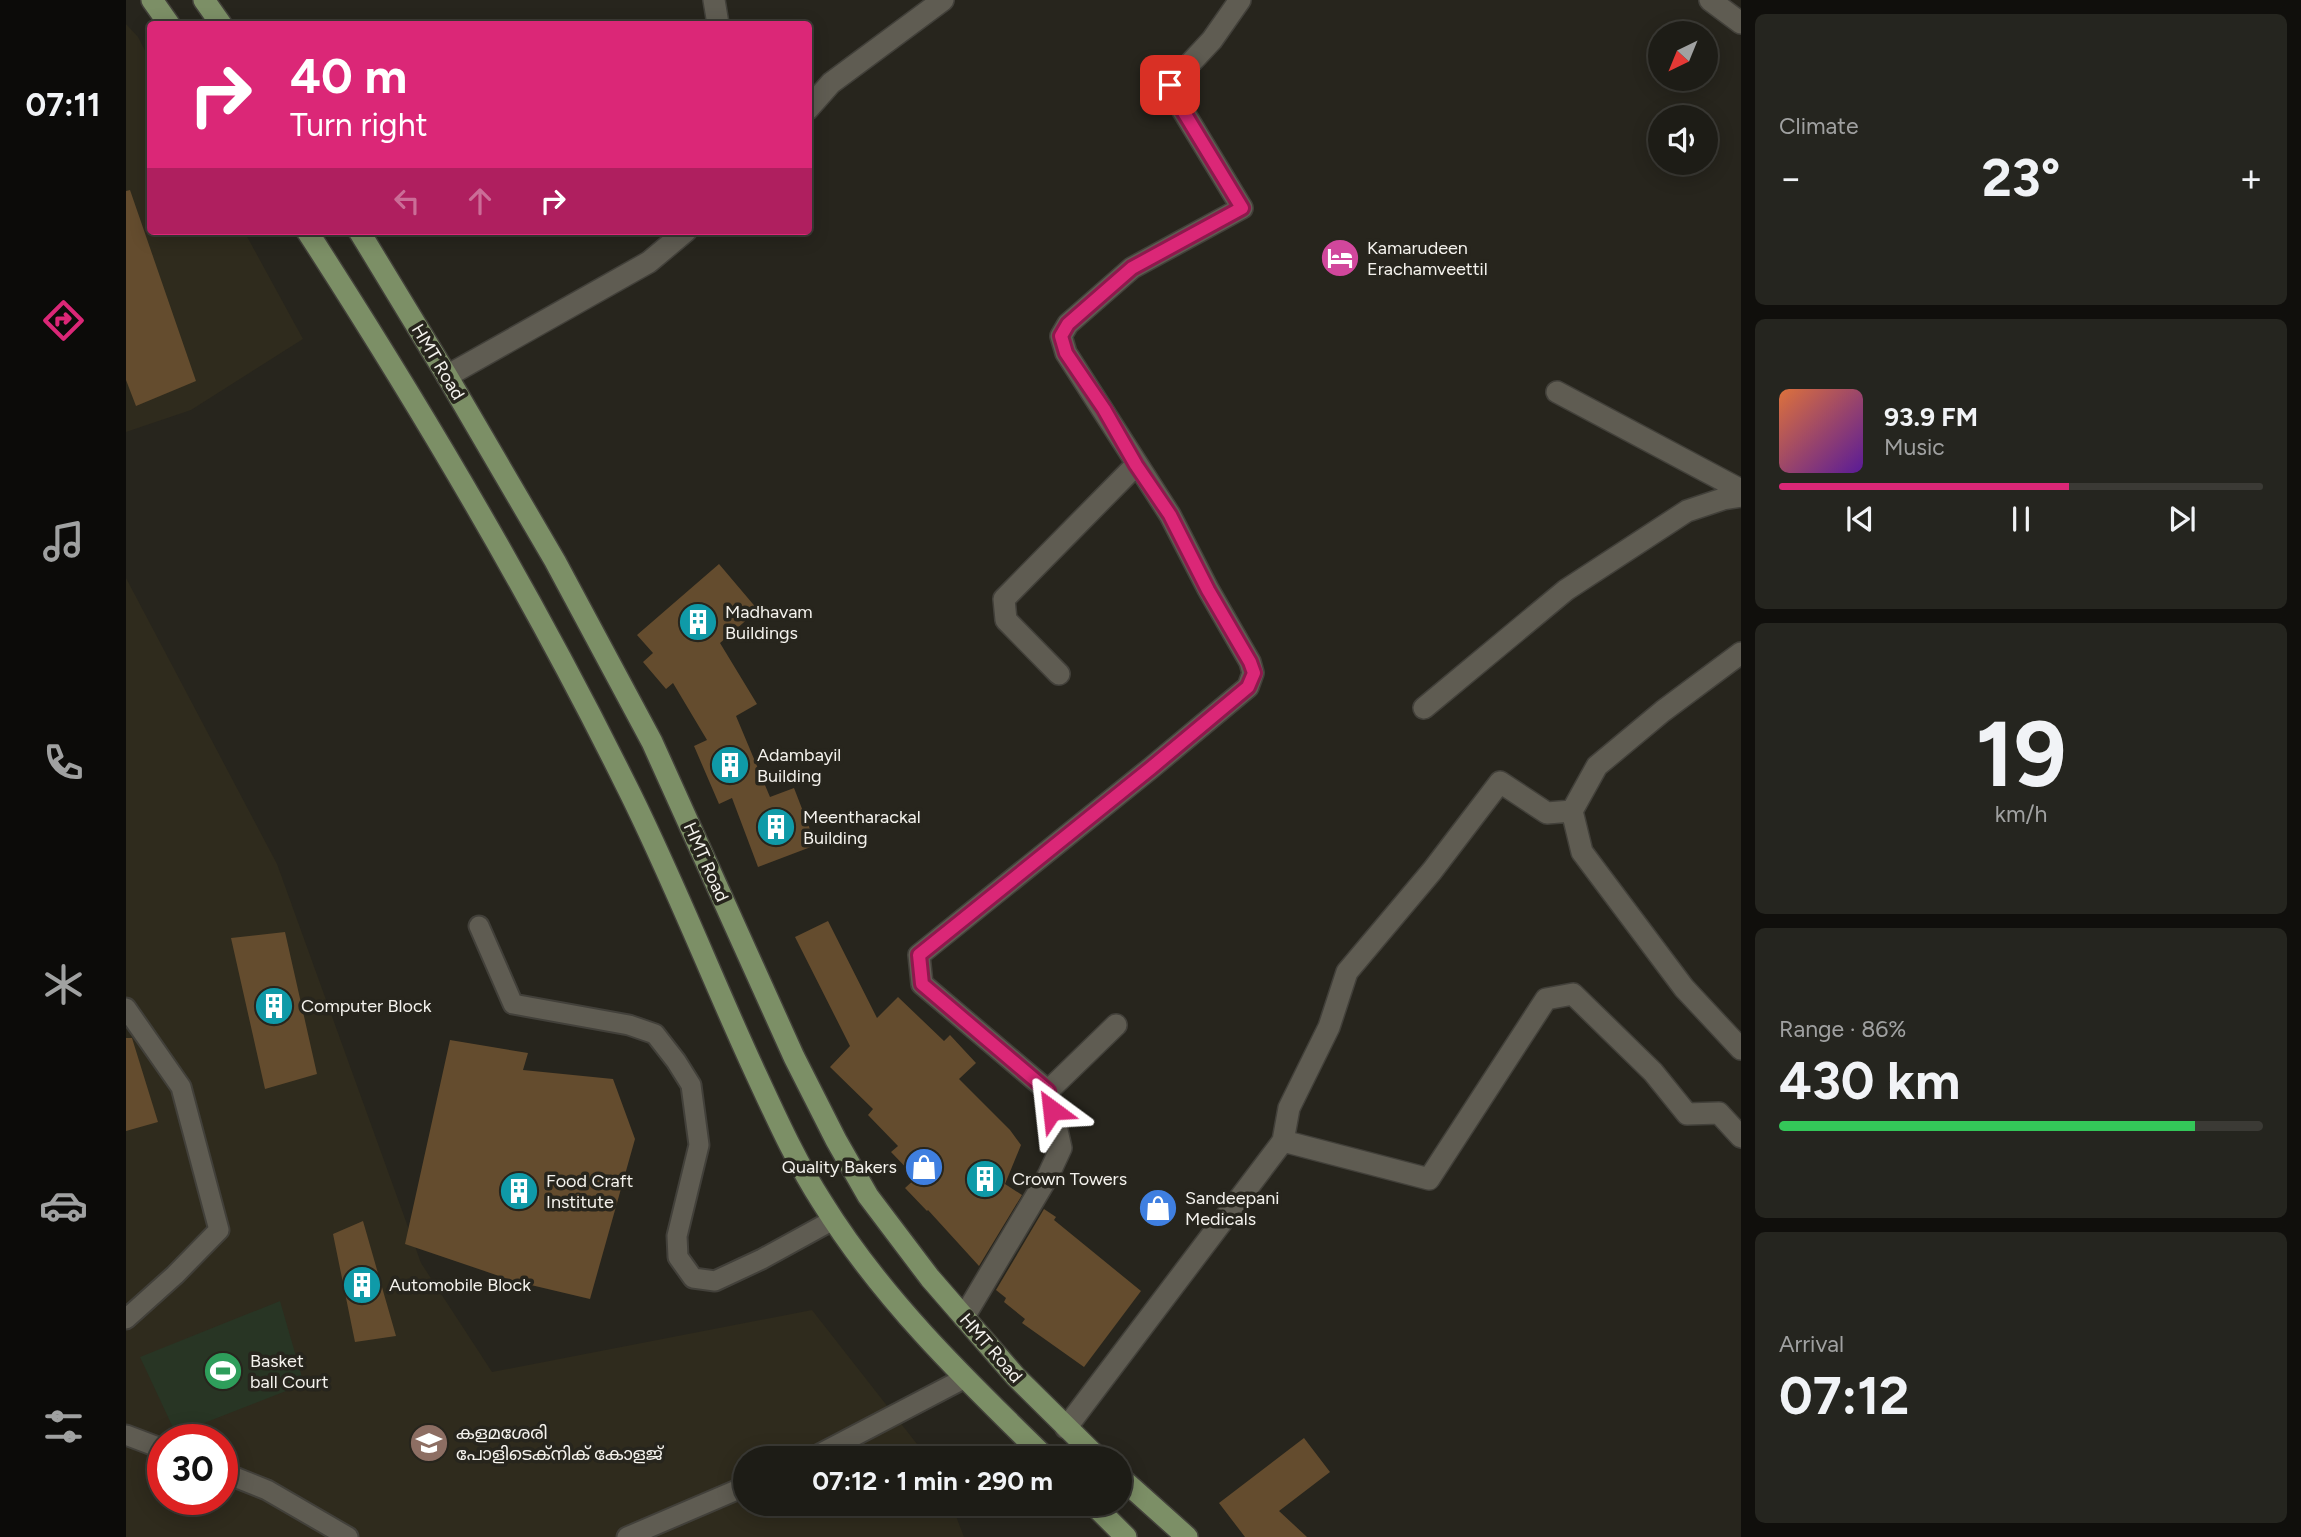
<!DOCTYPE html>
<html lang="en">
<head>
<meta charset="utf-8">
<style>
  :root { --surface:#1d1c16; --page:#25251f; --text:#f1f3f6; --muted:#a0a1a1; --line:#3b3a35; --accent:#db2777 }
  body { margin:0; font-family:Figtree,"Noto Sans Malayalam",sans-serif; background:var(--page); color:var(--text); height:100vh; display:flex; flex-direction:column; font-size:26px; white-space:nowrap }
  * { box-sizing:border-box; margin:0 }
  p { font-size:23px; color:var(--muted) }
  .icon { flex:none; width:38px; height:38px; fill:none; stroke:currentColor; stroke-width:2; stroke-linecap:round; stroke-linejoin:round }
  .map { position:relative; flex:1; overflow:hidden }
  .panel { display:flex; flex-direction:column; gap:14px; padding:14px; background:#100f0c; width:560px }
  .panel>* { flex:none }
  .guide { position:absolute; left:21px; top:21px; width:665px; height:214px; border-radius:7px; box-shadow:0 4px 18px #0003,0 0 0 2px var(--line); background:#db2777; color:#fff; overflow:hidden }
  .needle { width:46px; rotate:223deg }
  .fabs { position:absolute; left:1522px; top:21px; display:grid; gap:14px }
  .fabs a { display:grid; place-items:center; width:70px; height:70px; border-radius:50%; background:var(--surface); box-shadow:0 4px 18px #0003,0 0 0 2px var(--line); font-size:35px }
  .speed { position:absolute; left:21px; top:1424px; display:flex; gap:14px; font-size:35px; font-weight:700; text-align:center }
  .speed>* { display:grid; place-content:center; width:91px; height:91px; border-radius:50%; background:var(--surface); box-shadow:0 4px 18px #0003,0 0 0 2px var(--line); line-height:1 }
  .speed .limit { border:10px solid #d22; background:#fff; color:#111 }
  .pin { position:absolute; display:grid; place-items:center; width:60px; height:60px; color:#fff; margin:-30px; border-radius:14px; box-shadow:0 4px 10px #0006 }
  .me { position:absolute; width:77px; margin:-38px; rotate:330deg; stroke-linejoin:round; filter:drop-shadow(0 0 5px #0008) }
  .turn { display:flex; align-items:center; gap:24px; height:147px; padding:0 28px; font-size:32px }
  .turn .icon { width:91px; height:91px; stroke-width:2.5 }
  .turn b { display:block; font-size:49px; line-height:60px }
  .lanes { display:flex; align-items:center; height:66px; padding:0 28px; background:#0003; justify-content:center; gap:35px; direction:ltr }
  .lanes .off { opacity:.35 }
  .big { font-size:52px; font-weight:700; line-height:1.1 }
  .panel .tile { flex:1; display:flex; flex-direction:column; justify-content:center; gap:10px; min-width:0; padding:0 24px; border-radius:10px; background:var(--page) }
  .panel .dial { align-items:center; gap:0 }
  .dial b { font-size:91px; line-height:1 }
  .song { display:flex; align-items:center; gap:21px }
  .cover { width:84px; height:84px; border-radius:10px; background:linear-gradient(135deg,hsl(20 70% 55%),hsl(270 70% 35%)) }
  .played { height:7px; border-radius:4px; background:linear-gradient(90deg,var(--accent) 60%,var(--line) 60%) }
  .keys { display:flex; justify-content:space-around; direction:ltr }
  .heat { display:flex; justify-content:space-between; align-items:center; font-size:38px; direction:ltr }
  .charge { height:10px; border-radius:5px; background:linear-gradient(90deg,#34c759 86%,var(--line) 0) }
  .trip { position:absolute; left:607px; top:1446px; width:399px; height:70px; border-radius:35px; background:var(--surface); box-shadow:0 4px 18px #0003,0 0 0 2px var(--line); font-weight:700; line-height:70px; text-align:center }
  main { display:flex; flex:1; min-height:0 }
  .menu { display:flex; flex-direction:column; width:126px; justify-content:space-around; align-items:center; background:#0c0b09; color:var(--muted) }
  .menu .icon { width:49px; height:49px }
  .menu .current { color:var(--accent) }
  .menu b { font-size:32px; color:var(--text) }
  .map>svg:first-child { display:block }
</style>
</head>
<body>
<main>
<nav class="menu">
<b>07:11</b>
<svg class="icon current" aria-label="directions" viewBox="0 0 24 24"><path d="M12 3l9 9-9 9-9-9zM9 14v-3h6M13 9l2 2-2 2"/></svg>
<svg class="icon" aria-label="music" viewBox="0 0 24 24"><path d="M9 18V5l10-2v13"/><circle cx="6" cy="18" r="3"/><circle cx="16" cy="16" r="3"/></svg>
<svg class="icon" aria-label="phone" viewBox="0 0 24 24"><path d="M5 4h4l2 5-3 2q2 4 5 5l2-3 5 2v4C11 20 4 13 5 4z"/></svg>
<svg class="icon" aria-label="climate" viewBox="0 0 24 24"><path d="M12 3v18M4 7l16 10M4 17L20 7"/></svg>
<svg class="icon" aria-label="car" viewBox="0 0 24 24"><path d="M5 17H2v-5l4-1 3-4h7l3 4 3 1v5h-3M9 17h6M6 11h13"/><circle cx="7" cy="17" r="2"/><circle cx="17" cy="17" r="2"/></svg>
<svg class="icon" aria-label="filters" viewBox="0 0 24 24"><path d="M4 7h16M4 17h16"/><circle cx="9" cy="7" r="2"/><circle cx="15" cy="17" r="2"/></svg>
</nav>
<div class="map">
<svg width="1615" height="1537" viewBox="0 0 1615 1537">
  <rect width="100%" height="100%" fill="#27251d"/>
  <path fill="#2f2b1d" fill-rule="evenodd" d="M0,24L12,37L24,60V231H118L177,339L65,410L0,432Z
    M0,578L151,864L295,1263L366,1372L686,1310L802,1458H620V1503H825L838,1537H0ZM37,1440H96V1500H37Z"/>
  <path fill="#283524" d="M154,1301L178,1384L50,1434L14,1357Z"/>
  <path fill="#644c2e" d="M4,190L70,381L10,406L0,380V191Z
    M593,564L632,610L594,643L631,704L610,716L644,797L668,788L690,845L632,867L606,798L593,804L568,746L581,740L547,683L540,689L517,662L527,653L511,635Z
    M702,921L751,1018L772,997L818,1041L824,1035L850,1063L833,1079L884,1130L895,1145L879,1184L896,1195L853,1266L802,1210L801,1211L779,1188L790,1178L765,1152L772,1146L742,1115L747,1109L704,1067L724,1046L669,937Z
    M159,932L191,1074L139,1089L105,938Z
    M0,1038H6L32,1122L0,1131Z
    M324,1040L402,1053L397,1070L487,1079L509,1139L464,1299L388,1281L279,1244Z
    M918,1209L930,1217L928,1220L1015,1291L958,1367L896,1323L899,1319L878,1302L880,1298L870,1290Z
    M237,1221L270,1336L229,1342L207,1234Z
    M1178,1438L1204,1472L1153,1511L1181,1537H1119L1093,1503Z"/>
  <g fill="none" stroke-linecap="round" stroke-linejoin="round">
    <g stroke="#42403a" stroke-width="23">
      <path id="lane" d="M353,926L387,1004L503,1025L529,1034L550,1061L565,1085L573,1145L551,1236L552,1257L567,1278L589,1281L636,1259L707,1220
        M0,1008L55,1087L93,1230L49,1275L0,1319
        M0,1435L37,1449
        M686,1458L839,1378
        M96,1472L141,1490L222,1537
        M501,1537L620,1486"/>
    </g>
    <g stroke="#42403a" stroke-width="24">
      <path id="street" d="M588,0L592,24
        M1584,0L1615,23
        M682,109L705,83L817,0
        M321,376L523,262L560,231
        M1431,392L1615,490
        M933,674L880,620L878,599L1010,465
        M1298,708L1440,590L1561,511L1597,499L1615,496
        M1446,811L1456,852L1558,988L1615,1049
        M922,1091L990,1025
        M1157,1141L1163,1108L1203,1027L1221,972L1306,871L1374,782L1421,813L1446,811L1471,766L1537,711L1615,653
        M838,1317L922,1176L935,1148L922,1091L796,984L793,955L1025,768L1122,687L1127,673L1124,662L1082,589L1044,515L940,353L935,336L942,324L1006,268L1116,208L1045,91L1044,85L1086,40L1114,0
        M940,1428L1157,1141L1303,1179L1420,999L1447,994L1527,1072L1561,1114L1593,1113L1615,1137"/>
    </g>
    <g stroke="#42403a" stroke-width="24">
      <path id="primary" d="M26,0L43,24
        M78,0L95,24
        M181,231C296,409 405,593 499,783C547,878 585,977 630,1074C650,1117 670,1162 696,1202C756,1299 839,1379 920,1458
        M233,231L321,376L429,561L526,742L668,1057L710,1140L742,1196L804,1278L890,1377L972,1458
        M994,1477L1061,1537
        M966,1503L1000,1537"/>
    </g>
    <use href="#lane" stroke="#5f5c52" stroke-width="19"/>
    <use href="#street" stroke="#5f5c52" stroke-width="21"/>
    <use href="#primary" stroke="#7c8f66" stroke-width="21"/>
  </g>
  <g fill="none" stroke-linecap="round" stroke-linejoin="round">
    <g stroke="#8e194d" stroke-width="18">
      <path id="route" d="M926,1110L922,1091L796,984L793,955L1025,768L1122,687L1128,673L1124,662L1082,590L1044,515L1010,465L978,409L940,353L935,336L942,324L1006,268L1116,208L1045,91L1044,85"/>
    </g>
    <use href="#route" stroke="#db2777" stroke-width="12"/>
  </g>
  <defs>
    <g id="hotel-disc" transform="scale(2.0125)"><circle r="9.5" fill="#d1479c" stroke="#27251d"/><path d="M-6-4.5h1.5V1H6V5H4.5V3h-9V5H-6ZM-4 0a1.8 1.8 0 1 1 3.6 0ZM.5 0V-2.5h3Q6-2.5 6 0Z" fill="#fff"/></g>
    <g id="building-disc" transform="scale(2.0125)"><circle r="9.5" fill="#0f9aa8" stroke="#27251d"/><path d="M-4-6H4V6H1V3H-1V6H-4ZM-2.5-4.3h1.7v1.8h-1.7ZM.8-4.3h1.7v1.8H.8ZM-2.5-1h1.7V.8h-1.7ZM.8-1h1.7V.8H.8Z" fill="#fff"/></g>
    <g id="shop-disc" transform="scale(2.0125)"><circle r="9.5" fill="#3f7fe0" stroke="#27251d"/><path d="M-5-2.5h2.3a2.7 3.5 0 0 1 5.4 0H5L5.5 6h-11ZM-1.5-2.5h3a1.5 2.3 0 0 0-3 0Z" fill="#fff"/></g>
    <g id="stadium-disc" transform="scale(2.0125)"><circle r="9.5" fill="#2e9e5b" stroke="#27251d"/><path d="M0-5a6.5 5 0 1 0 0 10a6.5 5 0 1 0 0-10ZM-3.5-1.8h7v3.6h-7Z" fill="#fff"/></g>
    <g id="university-disc" transform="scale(2.0125)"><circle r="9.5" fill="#8d6e63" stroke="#27251d"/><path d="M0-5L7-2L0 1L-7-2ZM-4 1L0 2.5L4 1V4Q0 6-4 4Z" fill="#fff"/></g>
  </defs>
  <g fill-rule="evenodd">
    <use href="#hotel-disc" x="1214" y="258"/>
    <use href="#building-disc" x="572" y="622"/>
    <use href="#building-disc" x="604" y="765"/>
    <use href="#building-disc" x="650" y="827"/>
    <use href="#building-disc" x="148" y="1006"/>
    <use href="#shop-disc" x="798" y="1167"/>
    <use href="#building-disc" x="859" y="1179"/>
    <use href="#building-disc" x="393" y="1191"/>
    <use href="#shop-disc" x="1032" y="1208"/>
    <use href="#building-disc" x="236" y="1285"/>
    <use href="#stadium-disc" x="97" y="1371"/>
    <use href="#university-disc" x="303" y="1443"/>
  </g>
  <g text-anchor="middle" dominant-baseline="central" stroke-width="7" stroke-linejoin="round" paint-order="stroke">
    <g font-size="18" fill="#f4f2ed" stroke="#27251d" text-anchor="start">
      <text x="1241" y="248">Kamarudeen<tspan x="1241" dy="21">Erachamveettil</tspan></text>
      <text x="599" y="612">Madhavam<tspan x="599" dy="21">Buildings</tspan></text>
      <text x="631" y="755">Adambayil<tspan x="631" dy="21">Building</tspan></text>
      <text x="677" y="817">Meentharackal<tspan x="677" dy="21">Building</tspan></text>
      <text x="175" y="1006">Computer Block</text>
      <text x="771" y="1167" text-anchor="end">Quality Bakers</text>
      <text x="886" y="1179">Crown Towers</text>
      <text x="420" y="1181">Food Craft<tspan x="420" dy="21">Institute</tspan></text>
      <text x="1059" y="1198">Sandeepani<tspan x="1059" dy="21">Medicals</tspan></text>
      <text x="263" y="1285">Automobile Block</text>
      <text x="124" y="1361">Basket<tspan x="124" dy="21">ball Court</tspan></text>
      <text x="330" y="1433">കളമശേരി<tspan x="330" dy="21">പോളിടെക്നിക് കോളജ്</tspan></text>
    </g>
    <g font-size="18" fill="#f4f2ed" stroke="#27251d">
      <text transform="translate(312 362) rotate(59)">HMT Road</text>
      <text transform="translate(580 862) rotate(66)">HMT Road</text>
      <text transform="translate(865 1348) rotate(49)">HMT Road</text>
    </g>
  </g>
</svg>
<div class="fabs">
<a><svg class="needle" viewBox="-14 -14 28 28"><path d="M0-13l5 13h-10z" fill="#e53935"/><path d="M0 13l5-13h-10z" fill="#a0a1a1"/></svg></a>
<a><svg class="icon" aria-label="sound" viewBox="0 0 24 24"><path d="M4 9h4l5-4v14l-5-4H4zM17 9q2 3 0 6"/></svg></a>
</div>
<div class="speed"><div class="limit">30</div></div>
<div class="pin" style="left:1044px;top:85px;background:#d93025"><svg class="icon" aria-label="arrive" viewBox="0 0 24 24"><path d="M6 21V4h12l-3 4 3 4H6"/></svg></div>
<svg class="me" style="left:926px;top:1110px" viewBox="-20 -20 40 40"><path d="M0-17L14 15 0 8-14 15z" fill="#db2777" stroke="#fff" stroke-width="4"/></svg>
<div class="trip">07:12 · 1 min · 290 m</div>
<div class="guide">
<div class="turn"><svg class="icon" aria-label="right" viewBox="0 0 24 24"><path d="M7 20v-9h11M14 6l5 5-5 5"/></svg><div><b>40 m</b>Turn right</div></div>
<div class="lanes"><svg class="icon off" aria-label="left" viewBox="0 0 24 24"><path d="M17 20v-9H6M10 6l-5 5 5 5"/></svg><svg class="icon off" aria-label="ahead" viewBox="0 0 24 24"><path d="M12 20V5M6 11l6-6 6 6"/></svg><svg class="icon" aria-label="right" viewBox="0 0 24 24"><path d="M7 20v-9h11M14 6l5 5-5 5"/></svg></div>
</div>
</div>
<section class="panel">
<div class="tile"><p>Climate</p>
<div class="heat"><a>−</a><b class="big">23°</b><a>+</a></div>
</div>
<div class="tile">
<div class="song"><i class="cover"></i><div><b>93.9 FM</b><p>Music</p></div></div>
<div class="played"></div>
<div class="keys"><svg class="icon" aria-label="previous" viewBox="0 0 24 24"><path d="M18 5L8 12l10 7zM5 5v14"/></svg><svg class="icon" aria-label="pause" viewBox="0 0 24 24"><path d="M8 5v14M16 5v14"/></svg><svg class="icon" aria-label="next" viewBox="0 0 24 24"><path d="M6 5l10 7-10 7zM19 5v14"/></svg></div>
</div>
<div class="tile dial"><b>19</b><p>km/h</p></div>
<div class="tile"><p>Range · 86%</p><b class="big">430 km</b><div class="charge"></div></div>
<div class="tile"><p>Arrival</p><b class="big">07:12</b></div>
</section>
</main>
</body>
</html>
